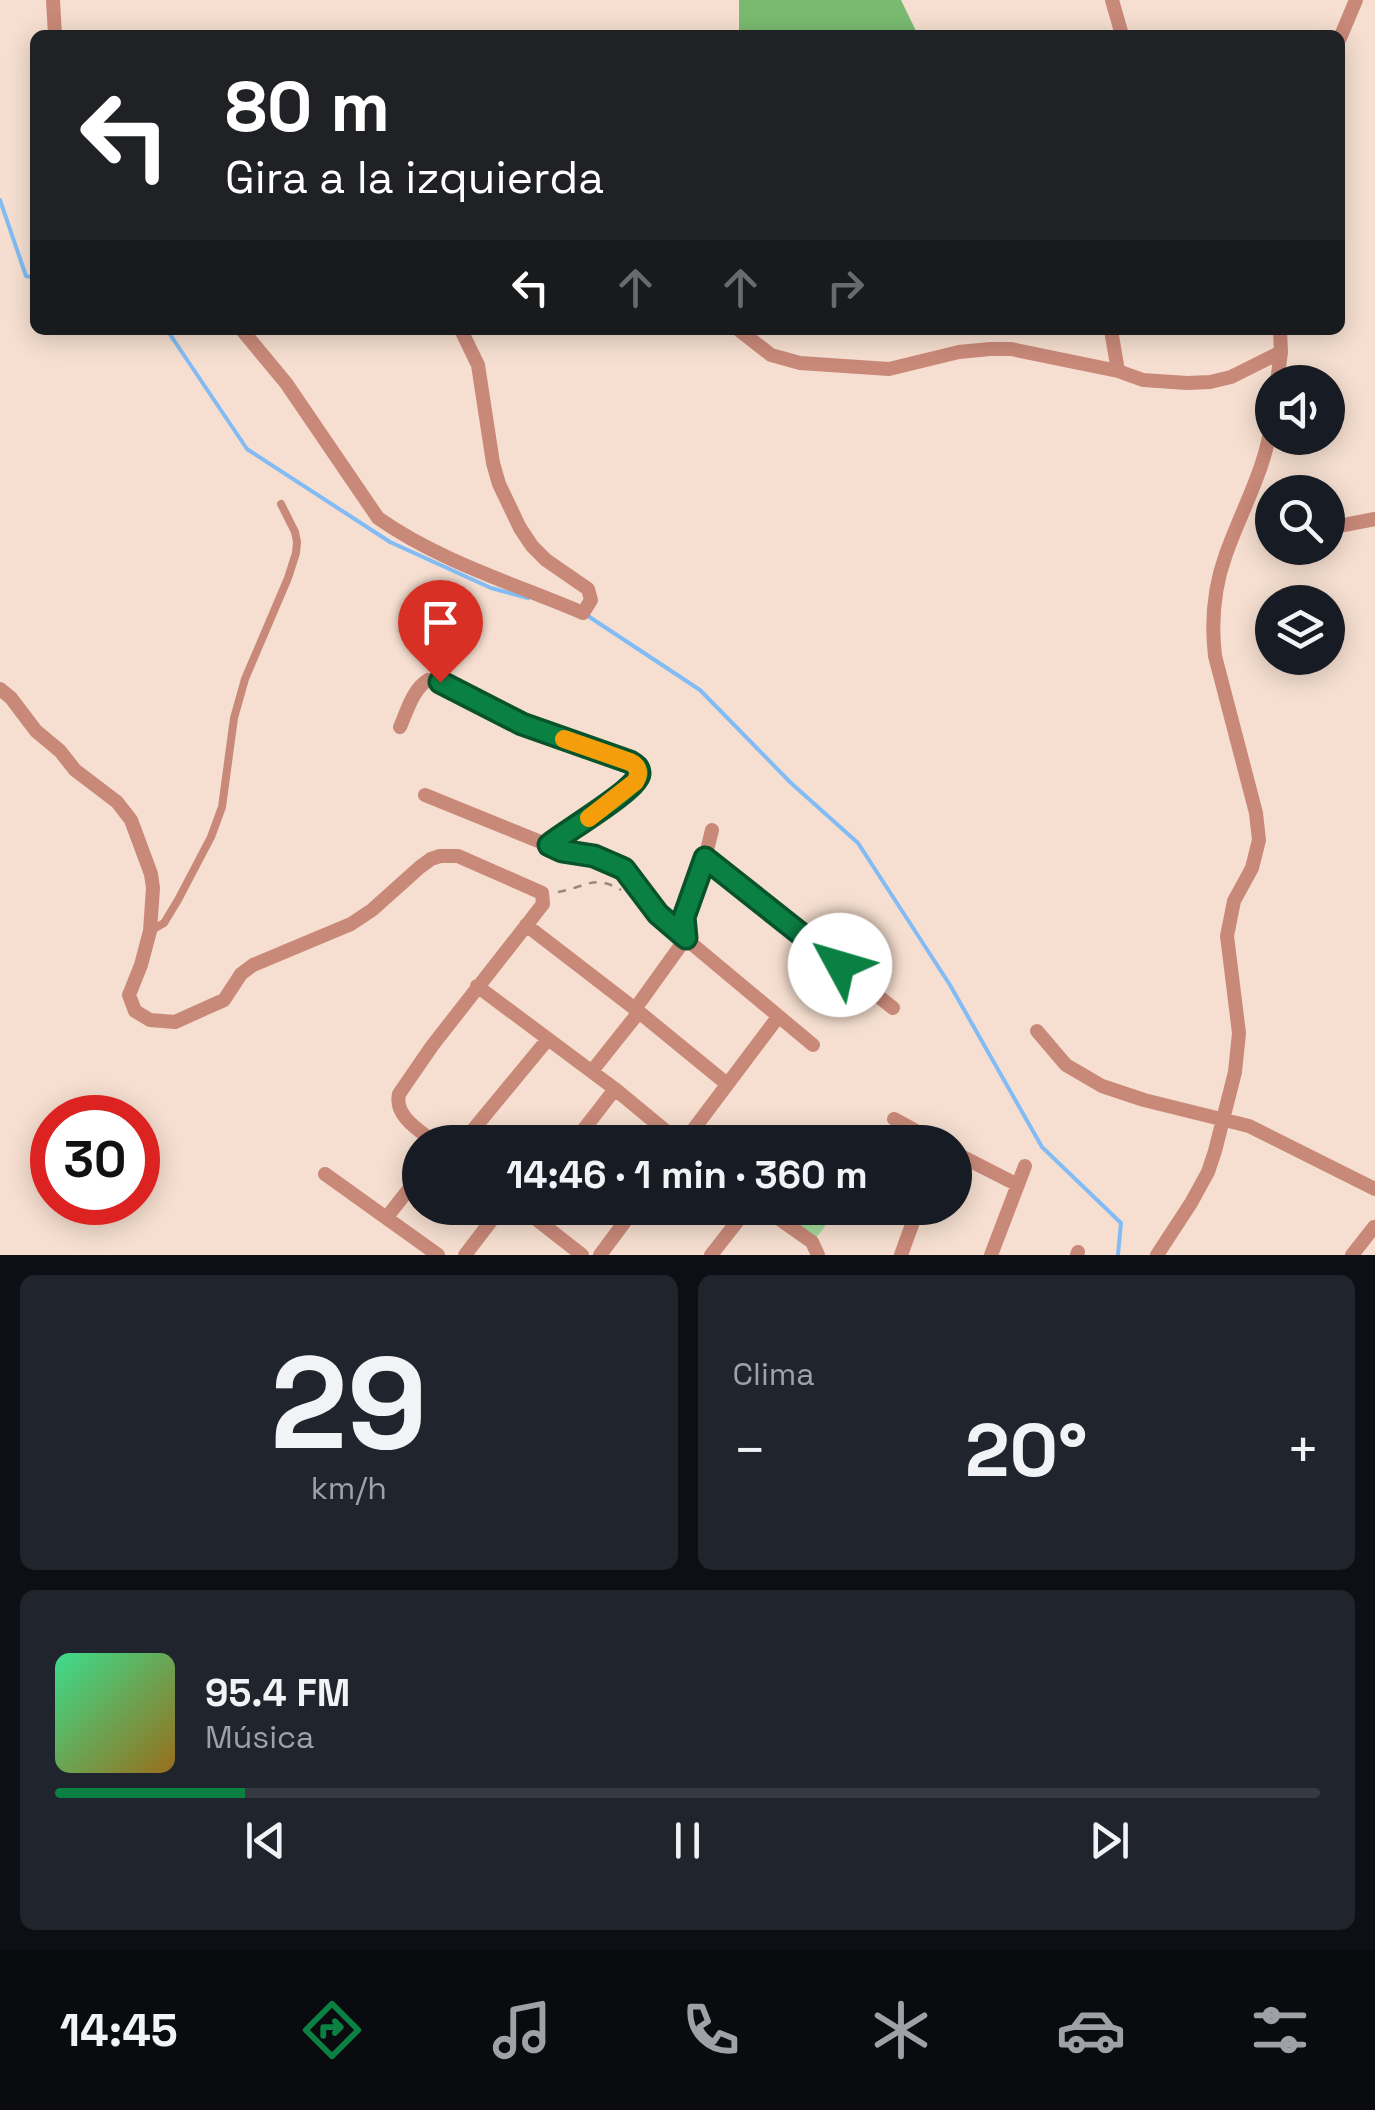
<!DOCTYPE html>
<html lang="es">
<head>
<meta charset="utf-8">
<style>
  :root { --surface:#171b24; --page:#20242c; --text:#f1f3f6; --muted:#9ea1a6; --line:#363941; --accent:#0b8043 }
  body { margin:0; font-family:"Space Grotesk",sans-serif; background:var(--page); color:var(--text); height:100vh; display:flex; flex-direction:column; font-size:38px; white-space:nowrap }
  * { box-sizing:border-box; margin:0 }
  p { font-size:32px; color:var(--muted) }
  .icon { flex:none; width:55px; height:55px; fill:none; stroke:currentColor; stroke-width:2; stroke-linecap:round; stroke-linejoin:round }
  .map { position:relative; height:1255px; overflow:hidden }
  .panel { display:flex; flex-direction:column; gap:20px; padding:20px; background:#0d0f14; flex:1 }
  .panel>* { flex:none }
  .banner { position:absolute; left:30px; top:30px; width:1315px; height:305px; border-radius:15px; box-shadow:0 5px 25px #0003; background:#202124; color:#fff; overflow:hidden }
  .fabs { position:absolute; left:1255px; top:365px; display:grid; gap:20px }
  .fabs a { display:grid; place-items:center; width:90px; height:90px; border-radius:50%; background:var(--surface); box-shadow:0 5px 25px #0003; font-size:50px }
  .speed { position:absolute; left:30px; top:1095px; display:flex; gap:20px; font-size:50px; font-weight:700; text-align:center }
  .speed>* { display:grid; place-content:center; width:130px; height:130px; border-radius:50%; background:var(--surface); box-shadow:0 5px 25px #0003; line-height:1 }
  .speed .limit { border:15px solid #d22; background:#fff; color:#111 }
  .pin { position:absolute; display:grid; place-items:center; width:85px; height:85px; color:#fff; margin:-102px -42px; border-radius:50% 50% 50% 0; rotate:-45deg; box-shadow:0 0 10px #0007 }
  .pin .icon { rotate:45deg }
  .me { position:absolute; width:110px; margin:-55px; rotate:309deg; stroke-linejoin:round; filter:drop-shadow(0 0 8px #0008) }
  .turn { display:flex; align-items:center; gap:35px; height:210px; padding:0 30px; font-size:45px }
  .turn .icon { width:130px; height:130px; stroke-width:2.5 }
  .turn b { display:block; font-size:70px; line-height:85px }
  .lanes { display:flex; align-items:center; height:95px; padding:0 30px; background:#0003; justify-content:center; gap:50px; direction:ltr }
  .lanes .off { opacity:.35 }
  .big { font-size:75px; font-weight:700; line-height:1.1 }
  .panel .tile { flex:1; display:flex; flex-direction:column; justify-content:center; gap:15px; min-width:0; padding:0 35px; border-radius:15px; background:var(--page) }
  .panel .dial { align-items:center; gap:0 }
  .dial b { font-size:130px; line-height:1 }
  .song { display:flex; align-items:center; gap:30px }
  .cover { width:120px; height:120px; border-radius:15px; background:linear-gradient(135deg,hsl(150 70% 55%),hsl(40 70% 35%)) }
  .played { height:10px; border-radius:5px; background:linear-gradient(90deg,var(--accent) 15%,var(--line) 15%) }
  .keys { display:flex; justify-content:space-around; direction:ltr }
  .heat { display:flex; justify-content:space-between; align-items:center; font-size:55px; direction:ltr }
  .panel .tiles { flex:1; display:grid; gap:20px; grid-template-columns:1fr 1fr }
  .tile:last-child { grid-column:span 2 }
  .trip { position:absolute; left:402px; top:1125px; width:570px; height:100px; border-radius:50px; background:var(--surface); box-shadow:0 5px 25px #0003; font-weight:700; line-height:100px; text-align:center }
  .menu { display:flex; height:160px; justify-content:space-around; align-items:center; background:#090b0e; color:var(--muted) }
  .menu .icon { width:70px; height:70px }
  .menu .active { color:var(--accent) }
  .menu b { font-size:45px; color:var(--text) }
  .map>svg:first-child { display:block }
</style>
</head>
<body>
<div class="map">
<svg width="1375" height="1255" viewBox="0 0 1375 1255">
  <rect width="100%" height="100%" fill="#f6dfd0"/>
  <path fill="#a5dd9d" d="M776,1208H835L838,1210L815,1239Z"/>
  <path fill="#79ba70" d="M739,0H901L918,35H739Z"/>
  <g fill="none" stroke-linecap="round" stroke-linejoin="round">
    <path stroke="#83bcf4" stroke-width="4" d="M0,200L26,276L35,278
      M167,330L247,449L390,542L491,588L528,598
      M585,614L700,690L791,783L858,843L950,985L1042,1147L1121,1223L1118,1255"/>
    <path stroke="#98887d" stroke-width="2.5" stroke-dasharray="8 8" stroke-linecap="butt" d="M558,892C586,887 594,874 621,890"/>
    <path stroke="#c98979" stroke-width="8" d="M150,931L164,923L178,900L211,837L222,807L234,718L245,679L288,578L296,553L297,542L295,532L281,504"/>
    <path stroke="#c98979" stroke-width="14" d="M53,0L55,35
      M1112,0L1122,35
      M1340,38L1356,0
      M242,330L286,383L378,518C439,561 515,584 583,613L591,600L588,589L546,560L532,546L520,528L499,484L493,463L478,365L461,330
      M739,330L771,355L800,363L889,369L959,352L990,349H1011L1118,371L1143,380L1187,383L1210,382L1231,377L1281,352
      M1111,330L1118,371
      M1277,382L1281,352L1280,330
      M1328,528L1375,519
      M0,689L11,698L36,731L60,751L75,770L117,802L131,820L151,874L153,888L150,931L141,965L129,995L135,1011L150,1020L175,1022L224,1000L241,974L253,965L351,924L372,910L420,867L431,859L440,856H458L542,893L543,904L432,1046L399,1094C394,1116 419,1130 434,1142
      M400,727C407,711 413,689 428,680L440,682L522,724L630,762L636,766L639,774C628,799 571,826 549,845
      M425,795L563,851L594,856L624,869L668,924L813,1045
      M705,858L893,1008
      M526,925L639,1012L727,1084
      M477,986L615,1089L679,1142
      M635,1009L686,938L684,917L705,858L712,830
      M1037,1031L1066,1065L1102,1086L1144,1100L1249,1126L1375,1189
      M592,1071L639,1012
      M894,1119L936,1142
      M463,1142L548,1039
      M574,1142L615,1089
      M684,1142L778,1017
      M955,1153L1018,1185
      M325,1174L438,1255
      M522,1208L582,1255
      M764,1208L812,1242L818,1255
      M387,1217L420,1175
      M465,1255L501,1208
      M600,1255L635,1208
      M711,1255L748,1208
      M901,1255L918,1208
      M991,1255L1025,1166
      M1077,1255L1078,1252
      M1157,1255L1191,1203L1208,1172L1215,1151L1235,1072L1239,1033L1227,936L1234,901L1252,868L1259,840L1256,813L1215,656C1211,622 1214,587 1226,554C1242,509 1266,468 1272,420
      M1352,1255L1374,1227"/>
  </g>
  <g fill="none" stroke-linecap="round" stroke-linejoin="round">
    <g stroke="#07532c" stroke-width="25">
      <path id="route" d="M440,682L522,724L630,762C635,765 639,767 639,774C638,789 563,833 549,845L562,851L594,856L624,869L658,914L686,938L684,917L705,858L840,965"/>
    </g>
    <use href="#route" stroke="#0b8043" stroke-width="18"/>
    <path stroke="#f59e0b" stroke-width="18" d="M564,739L630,762C639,766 640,774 635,782L589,818"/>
  </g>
</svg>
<div class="fabs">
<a><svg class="icon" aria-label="sound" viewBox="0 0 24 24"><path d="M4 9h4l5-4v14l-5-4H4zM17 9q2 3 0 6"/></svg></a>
<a><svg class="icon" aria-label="search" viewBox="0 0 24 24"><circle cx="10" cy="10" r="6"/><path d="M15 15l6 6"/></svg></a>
<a><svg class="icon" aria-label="layers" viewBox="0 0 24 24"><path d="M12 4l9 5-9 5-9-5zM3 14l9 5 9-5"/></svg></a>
</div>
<div class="speed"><div class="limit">30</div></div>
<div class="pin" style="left:440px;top:682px;background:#d93025"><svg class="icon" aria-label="arrive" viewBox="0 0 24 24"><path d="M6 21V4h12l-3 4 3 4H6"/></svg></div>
<svg class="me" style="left:840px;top:965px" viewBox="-20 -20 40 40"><circle r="19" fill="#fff"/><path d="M0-13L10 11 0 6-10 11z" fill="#0b8043"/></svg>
<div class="trip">14:46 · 1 min · 360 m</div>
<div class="banner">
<div class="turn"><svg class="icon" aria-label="left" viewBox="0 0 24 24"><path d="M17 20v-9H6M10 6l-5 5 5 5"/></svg><div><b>80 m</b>Gira a la izquierda</div></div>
<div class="lanes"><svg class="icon" aria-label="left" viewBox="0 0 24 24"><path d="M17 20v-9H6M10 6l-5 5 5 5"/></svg><svg class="icon off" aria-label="ahead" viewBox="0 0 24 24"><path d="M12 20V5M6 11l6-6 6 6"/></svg><svg class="icon off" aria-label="ahead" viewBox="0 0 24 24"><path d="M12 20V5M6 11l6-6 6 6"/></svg><svg class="icon off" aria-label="right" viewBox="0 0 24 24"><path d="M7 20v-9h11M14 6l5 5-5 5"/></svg></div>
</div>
</div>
<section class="panel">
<div class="tiles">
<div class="tile dial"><b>29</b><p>km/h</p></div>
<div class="tile"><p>Clima</p>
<div class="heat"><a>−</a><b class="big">20°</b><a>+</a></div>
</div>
<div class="tile">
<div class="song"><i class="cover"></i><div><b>95.4 FM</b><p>Música</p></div></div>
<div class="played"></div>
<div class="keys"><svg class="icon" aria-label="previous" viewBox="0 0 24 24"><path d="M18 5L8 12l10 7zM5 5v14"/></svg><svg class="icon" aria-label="pause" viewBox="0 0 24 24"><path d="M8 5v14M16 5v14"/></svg><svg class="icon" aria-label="next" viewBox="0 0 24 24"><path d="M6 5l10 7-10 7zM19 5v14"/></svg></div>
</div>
</div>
</section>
<nav class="menu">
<b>14:45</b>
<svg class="icon active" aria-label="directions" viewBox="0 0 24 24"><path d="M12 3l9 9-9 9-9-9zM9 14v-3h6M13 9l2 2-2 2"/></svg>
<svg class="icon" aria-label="music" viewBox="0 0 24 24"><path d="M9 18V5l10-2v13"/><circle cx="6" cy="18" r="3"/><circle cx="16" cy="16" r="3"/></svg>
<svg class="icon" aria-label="phone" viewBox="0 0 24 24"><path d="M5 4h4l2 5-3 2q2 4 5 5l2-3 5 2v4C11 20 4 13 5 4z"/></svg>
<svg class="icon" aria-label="climate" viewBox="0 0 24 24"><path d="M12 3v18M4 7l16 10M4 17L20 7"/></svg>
<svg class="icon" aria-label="car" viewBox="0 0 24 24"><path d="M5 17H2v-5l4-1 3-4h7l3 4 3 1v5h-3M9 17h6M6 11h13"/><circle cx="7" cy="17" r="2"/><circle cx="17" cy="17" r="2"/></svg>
<svg class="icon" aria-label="filters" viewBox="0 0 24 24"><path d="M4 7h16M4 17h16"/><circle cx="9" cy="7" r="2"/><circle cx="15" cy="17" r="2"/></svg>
</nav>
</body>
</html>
